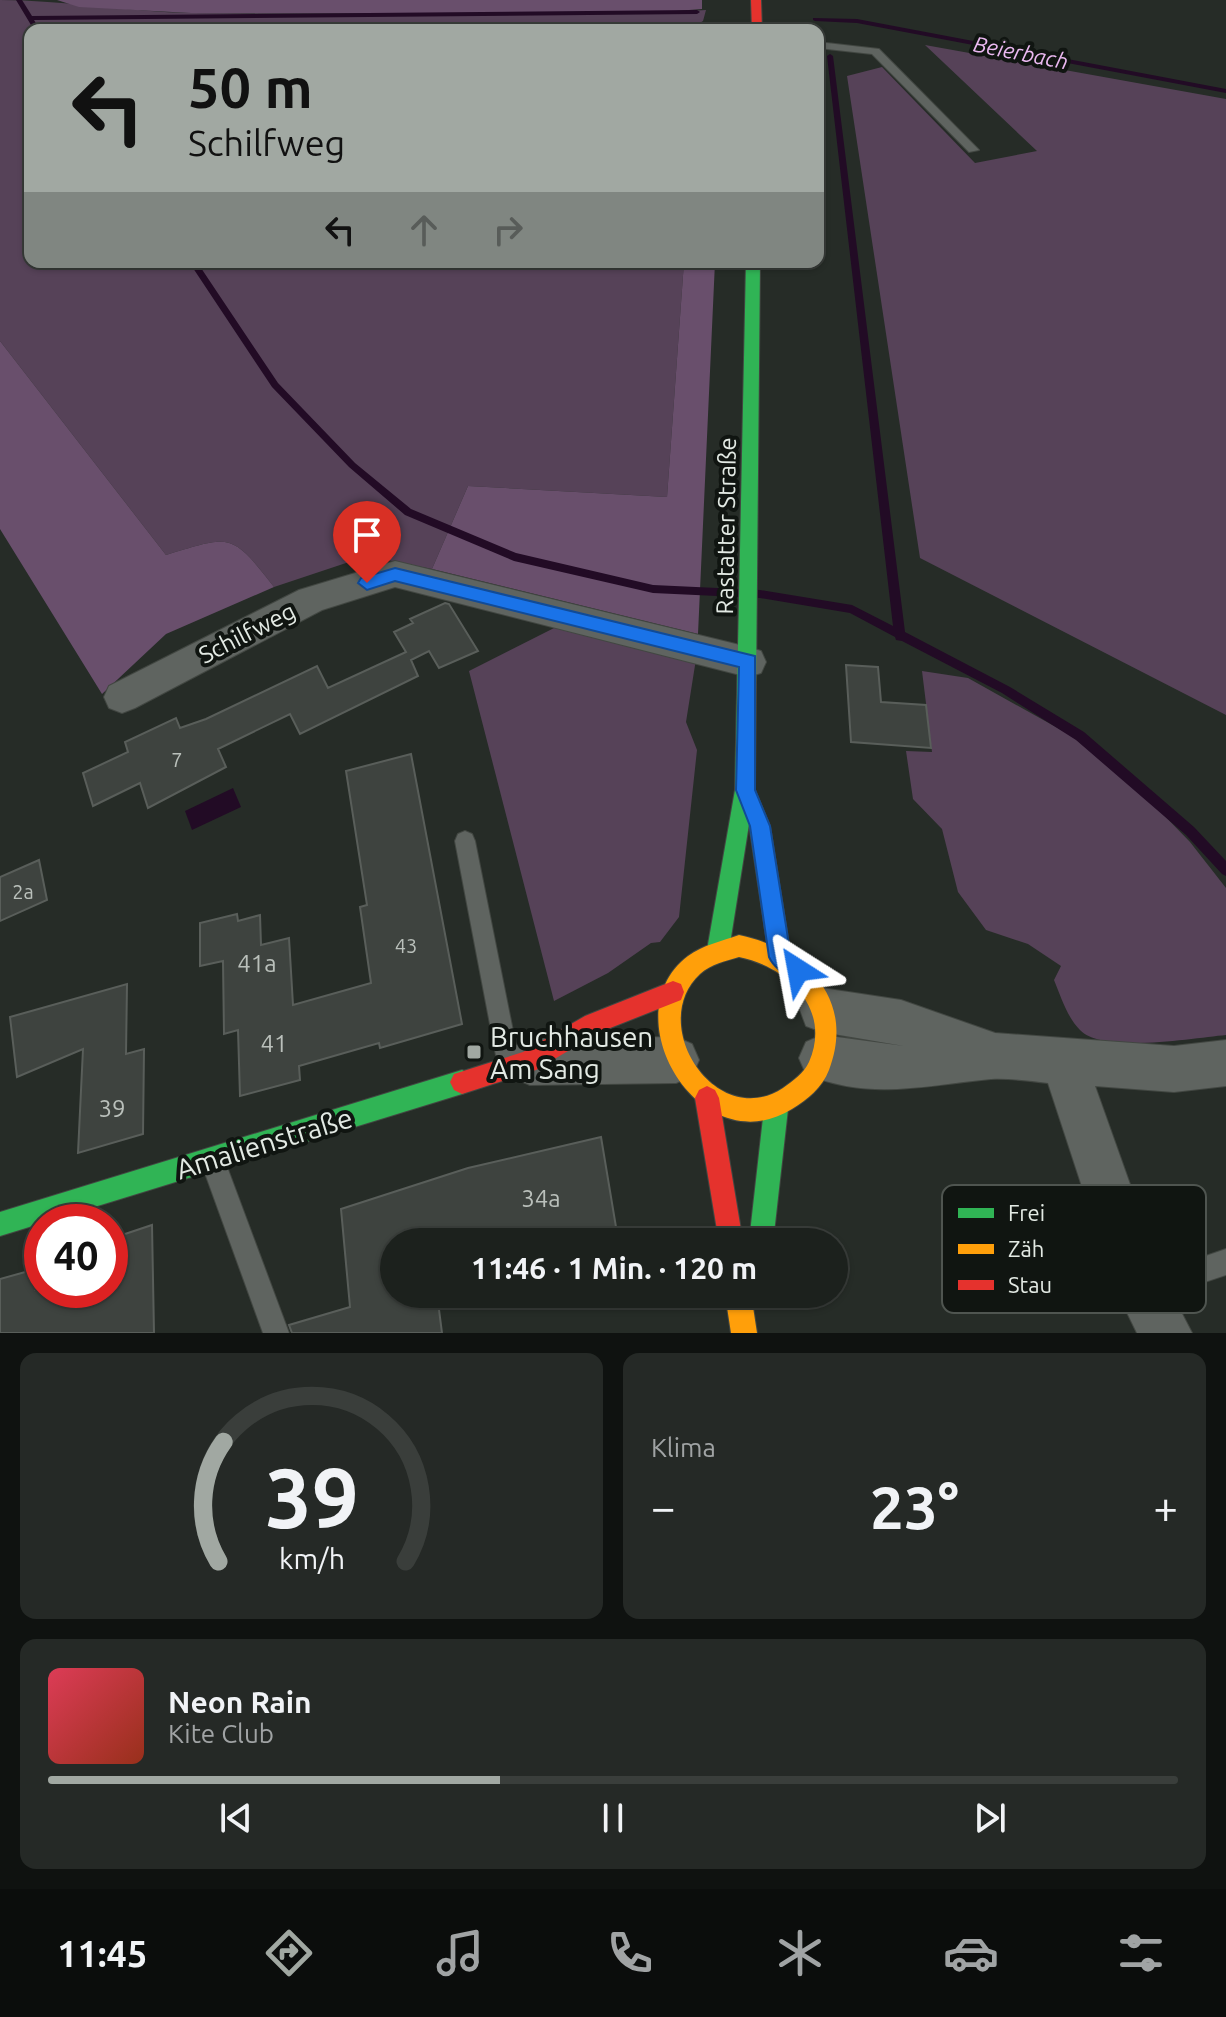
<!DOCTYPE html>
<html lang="de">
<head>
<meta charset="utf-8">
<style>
  :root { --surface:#1c211d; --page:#252926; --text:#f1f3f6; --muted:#a0a3a4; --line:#3a3e3b; --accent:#a1a8a2 }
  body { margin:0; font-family:Ubuntu,sans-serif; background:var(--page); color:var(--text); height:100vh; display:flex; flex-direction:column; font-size:30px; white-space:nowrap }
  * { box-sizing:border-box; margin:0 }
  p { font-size:26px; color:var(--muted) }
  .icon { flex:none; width:44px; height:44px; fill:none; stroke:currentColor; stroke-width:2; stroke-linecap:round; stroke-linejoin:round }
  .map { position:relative; height:1333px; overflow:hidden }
  .sheet { display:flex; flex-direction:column; gap:20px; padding:20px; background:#0f1210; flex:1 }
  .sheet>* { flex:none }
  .top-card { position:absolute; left:24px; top:24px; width:800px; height:244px; border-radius:16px; box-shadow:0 2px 6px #0004,0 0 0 2px var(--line); background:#a1a8a2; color:#111; overflow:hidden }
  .speed { position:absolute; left:24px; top:1204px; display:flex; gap:16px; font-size:40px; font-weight:700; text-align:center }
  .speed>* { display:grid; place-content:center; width:104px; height:104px; border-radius:50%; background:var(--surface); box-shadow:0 2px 6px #0004,0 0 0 2px var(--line); line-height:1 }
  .speed .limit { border:12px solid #d22; background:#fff; color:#111 }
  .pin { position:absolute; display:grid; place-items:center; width:68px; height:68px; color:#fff; margin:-82px -34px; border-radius:50% 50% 50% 0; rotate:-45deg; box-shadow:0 0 8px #0007 }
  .pin .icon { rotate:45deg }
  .me { position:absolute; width:88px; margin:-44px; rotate:326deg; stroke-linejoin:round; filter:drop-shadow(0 0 6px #0008) }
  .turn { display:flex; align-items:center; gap:28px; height:168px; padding:0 32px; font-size:36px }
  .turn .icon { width:104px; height:104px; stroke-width:2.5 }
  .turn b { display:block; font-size:56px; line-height:68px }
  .lanes { display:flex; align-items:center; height:76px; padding:0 32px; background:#0003; justify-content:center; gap:40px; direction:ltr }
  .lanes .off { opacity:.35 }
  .big { font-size:60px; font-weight:700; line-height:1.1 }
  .sheet .card { flex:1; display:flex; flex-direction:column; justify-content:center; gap:12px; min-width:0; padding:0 28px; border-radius:16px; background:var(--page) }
  .sheet .dial { align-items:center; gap:0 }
  .dial svg { height:208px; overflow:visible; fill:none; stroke:var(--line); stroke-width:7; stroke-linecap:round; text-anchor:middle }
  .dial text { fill:var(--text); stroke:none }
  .song { display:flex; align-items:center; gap:24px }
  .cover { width:96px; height:96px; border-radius:12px; background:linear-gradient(135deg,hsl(350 70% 55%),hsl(10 70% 35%)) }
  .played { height:8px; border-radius:4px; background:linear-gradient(90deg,var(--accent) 40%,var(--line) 40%) }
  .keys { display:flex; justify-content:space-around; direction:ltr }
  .heat { display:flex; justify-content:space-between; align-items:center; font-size:44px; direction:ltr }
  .sheet .tiles { flex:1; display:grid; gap:20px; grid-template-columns:1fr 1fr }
  .card:last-child { grid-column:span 2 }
  .trip { position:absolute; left:380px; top:1228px; width:468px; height:80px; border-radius:40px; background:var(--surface); box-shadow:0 2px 6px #0004,0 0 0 2px var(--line); font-weight:700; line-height:80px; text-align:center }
  .tab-bar { display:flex; height:128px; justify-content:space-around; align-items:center; background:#0b0d0c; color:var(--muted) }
  .tab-bar .icon { width:56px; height:56px }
  .tab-bar .active { color:var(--accent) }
  .tab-bar b { font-size:36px; color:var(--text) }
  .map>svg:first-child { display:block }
</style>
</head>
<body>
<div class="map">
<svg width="1226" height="1333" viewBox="0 0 1226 1333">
  <rect width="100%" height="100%" fill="#262c27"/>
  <path fill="#564258" d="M0,0C64,0 127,12 193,13C341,15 489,13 637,14L706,10L703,21L691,28L649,30H30V262H684L667,497L468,486L432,569L367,556L274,587C231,532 232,535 166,555L0,341Z
    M925,45L1226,99V715L920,558L847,76L882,67L975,163L1037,151Z
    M560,625L696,659L686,722L697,750L679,917L660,942L651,943L608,973L554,1001L469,671Z
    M922,671L968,678L1072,736L1154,805L1190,842L1226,888V1035C1193,1038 1103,1054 1080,1030C1067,1017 1061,997 1054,980L1061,966L1028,944L986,930L958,892L942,829L913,799L906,751L932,752Z"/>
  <path fill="#694f6c" d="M57,0H702V9L637,14L191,13L79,7Z
    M684,262H715L698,634L432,569L468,486L667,497Z
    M0,341L166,555C232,535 231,532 274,587L166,634L102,694L0,529Z"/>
  <path fill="#220b25" d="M233,788L241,807L192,830L185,811Z"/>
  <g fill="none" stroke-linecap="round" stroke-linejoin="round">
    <path fill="#220b25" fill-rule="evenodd" d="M16,0H22L32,16L697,10L700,12L697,14L34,20L40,30H34Z
      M813,18L857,19L1226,89V93L857,23L815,21L813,20Z
      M830,54L833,56L905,632L1010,687L1084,732L1194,827L1226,861V876L1222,874L1186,835L1076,740L1002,693L902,641L896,640L895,637L850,613L760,598L653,593L514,561L405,515L349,467L272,387L189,262H197L278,383L355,463L411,509L516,553L653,585L760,590L852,605L893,626L827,56Z"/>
  </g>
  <path fill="#3e433f" stroke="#595e5a" stroke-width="2" d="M445,603L449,604L478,651L439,668L429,651L411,660L418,676L300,734L290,714L218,749L226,767L148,808L140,783L93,806L83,773L128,752L125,742L176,718L180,728L206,719L317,666L328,688L406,652L394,632L413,623L410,619Z
    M846,665L878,667L881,702L926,705L931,748L851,742Z
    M411,754L462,1024L380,1048L379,1043L299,1066L300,1080L240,1096L238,1030L224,1034L223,961L200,966V923L237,914L238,921L260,915L261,945L289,938L293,1005L371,983L360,907L367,905L346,771Z
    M39,860L47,900L0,921V877Z
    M127,984L126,1054L144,1049L143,1134L78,1153L83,1049L17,1077L10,1017Z
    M601,1137L616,1227L556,1242H394V1294H437L442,1333H292L289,1325L350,1307L341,1209L468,1168Z
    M152,1225L154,1333H0V1279L36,1269L35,1290H110V1239Z"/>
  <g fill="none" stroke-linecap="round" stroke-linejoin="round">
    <g stroke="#424742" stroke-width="2">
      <path id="lane" d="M818,42L879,49L979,150L969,152L872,54L818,48Z
        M465,831L472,834L475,841L520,1066L517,1074L509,1077L501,1074L498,1066L455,841L458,834Z
        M214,1153L223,1156L289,1333H263L202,1165L205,1156Z
        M1226,1249V1275L1145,1302L1136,1298L1132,1289L1136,1280Z"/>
    </g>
    <g stroke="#424742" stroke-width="2">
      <path id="street" d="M395,561L748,647L761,651L766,662L761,673L748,677L395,587L322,610L135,708L122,713L109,708L104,697L109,686L299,590Z
        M822,988L901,1000L995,1033L1174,1046L1226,1040V1086L1174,1092L1095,1086L1163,1277L1192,1333H1137L1116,1290L1048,1083C1029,1081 1010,1078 991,1079C926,1085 870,1101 806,1074L799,1058L806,1042L822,1035L904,1046L822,1032L806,1026L800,1010L806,994Z
        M676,1037L692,1044L699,1060L692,1076L676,1083L530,1085L514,1078L507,1062L514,1046L530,1039Z"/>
    </g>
    <g stroke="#424742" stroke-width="2">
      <path id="fast" d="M746,262H760L755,790L770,826L791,957L788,965L780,968L772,965L769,957L749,824L729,950L726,958L718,961L710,958L707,950L735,790Z
        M462,1070L470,1074L474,1082L470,1090L462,1094L0,1236V1212Z
        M776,1097L784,1101L788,1109L773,1242H749L764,1109L768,1101Z"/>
    </g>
    <g stroke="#424742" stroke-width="2">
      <path id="slow" d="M739,935C806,949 856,999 829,1070C822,1088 808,1099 792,1109C700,1166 610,1015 688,956C703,945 722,941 739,935ZM739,957C788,967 832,1009 809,1062C804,1073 793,1081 783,1088C716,1132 646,1024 700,974C711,964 726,961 739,957Z
        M725,1294H751L757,1333H731Z"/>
    </g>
    <g stroke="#424742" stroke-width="2">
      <path id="jam" d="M751,0H761L762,30H752Z
        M673,981L681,984L684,992L681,1000L600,1032L536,1070L462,1094L454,1090L450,1082L454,1074L523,1052L585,1016Z
        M707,1086L715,1090L719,1098L743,1242H719L695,1098L699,1090Z"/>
    </g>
    <use href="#lane" fill="#5f6460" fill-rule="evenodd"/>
    <use href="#street" fill="#5f6460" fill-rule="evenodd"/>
    <use href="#fast" fill="#30b455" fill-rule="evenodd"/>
    <use href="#slow" fill="#ff9f0a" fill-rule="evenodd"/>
    <use href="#jam" fill="#e5322d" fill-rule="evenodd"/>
  </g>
  <path fill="#1a73e8" stroke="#114b97" stroke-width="2" d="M395,568L755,656V790L770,826L790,951L806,962L809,970L806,978L798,981C787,976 774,968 769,957L750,826L736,790L739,667L395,581L367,590L358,583L361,578Z"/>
  <rect fill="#a1a8a2" stroke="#101511" stroke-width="3" x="466" y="1044" width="16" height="16" rx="4"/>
  <g text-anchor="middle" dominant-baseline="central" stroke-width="8" stroke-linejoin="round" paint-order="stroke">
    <g font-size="20" fill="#bac0bb">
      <text x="177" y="759">7</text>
      <text x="23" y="891">2a</text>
      <text x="406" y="945">43</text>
    </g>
    <g font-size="22" font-style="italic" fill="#eab8f0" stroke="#101511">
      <text transform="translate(1021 52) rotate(11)">Beierbach</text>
    </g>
    <g font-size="24" fill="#e3eae4" stroke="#101511">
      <text transform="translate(726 526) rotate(-89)">Rastatter Straße</text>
      <text transform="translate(247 633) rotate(-27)">Schilfweg</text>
    </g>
    <g font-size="24" fill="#bac0bb">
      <text x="257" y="963">41a</text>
      <text x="274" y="1043">41</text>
      <text x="112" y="1108">39</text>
      <text x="541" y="1198">34a</text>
    </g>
    <g font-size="28" fill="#e3eae4" stroke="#101511" text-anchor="start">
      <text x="490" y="1036">Bruchhausen<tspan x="490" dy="32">Am Sang</tspan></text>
    </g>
    <g font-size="28" fill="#e3eae4" stroke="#101511">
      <text transform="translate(264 1143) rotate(-17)">Amalienstraße</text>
    </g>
  </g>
  <rect x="942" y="1185" width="264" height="128" rx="12" fill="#101511" stroke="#4f5550" stroke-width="2"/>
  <rect x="958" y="1208" width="36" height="10" fill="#30b455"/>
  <rect x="958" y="1244" width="36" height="10" fill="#ff9f0a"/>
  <rect x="958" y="1280" width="36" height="10" fill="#e5322d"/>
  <g font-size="22" fill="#e3eae4">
    <text x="1008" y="1221">Frei</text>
    <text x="1008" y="1257">Zäh</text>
    <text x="1008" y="1293">Stau</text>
  </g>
</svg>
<div class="speed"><div class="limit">40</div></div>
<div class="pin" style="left:367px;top:583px;background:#d93025"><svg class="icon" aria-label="arrive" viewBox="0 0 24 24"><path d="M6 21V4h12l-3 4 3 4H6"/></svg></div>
<svg class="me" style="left:798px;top:970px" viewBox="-20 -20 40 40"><path d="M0-17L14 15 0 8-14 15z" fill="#1a73e8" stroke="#fff" stroke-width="4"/></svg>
<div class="trip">11:46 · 1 Min. · 120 m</div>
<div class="top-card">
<div class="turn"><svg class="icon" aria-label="left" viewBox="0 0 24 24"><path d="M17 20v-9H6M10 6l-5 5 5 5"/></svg><div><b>50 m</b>Schilfweg</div></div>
<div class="lanes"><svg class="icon" aria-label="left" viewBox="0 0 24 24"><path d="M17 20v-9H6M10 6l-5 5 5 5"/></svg><svg class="icon off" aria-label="ahead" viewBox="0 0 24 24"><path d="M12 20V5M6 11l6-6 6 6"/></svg><svg class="icon off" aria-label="right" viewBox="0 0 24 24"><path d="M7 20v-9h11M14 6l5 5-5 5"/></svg></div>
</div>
</div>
<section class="sheet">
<div class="tiles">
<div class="card dial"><svg viewBox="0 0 100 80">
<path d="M14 69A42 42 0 1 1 86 69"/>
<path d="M14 69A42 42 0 0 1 16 23" stroke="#a1a8a2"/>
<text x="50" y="56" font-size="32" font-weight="700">39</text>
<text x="50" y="72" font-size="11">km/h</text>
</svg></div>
<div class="card"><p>Klima</p>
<div class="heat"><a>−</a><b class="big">23°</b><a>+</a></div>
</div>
<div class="card">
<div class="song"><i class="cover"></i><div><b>Neon Rain</b><p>Kite Club</p></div></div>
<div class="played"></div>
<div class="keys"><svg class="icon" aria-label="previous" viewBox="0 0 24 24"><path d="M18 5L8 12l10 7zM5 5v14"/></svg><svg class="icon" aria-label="pause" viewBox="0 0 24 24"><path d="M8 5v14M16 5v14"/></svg><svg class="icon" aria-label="next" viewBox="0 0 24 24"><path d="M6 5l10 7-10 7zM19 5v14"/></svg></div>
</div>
</div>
</section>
<nav class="tab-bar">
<b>11:45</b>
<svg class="icon active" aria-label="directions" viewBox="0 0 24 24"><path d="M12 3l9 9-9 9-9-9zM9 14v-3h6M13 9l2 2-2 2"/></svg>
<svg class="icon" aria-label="music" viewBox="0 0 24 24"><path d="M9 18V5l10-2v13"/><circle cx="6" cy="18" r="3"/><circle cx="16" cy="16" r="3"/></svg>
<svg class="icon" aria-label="phone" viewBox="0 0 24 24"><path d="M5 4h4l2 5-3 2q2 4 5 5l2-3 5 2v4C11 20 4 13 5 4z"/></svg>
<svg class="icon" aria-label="climate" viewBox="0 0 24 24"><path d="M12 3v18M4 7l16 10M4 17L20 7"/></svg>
<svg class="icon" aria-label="car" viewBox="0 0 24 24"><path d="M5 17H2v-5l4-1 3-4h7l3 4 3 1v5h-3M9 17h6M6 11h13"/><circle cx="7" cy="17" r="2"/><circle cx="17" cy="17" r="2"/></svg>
<svg class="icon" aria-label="filters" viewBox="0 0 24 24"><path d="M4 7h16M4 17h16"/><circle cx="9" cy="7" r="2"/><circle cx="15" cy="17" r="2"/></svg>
</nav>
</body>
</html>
